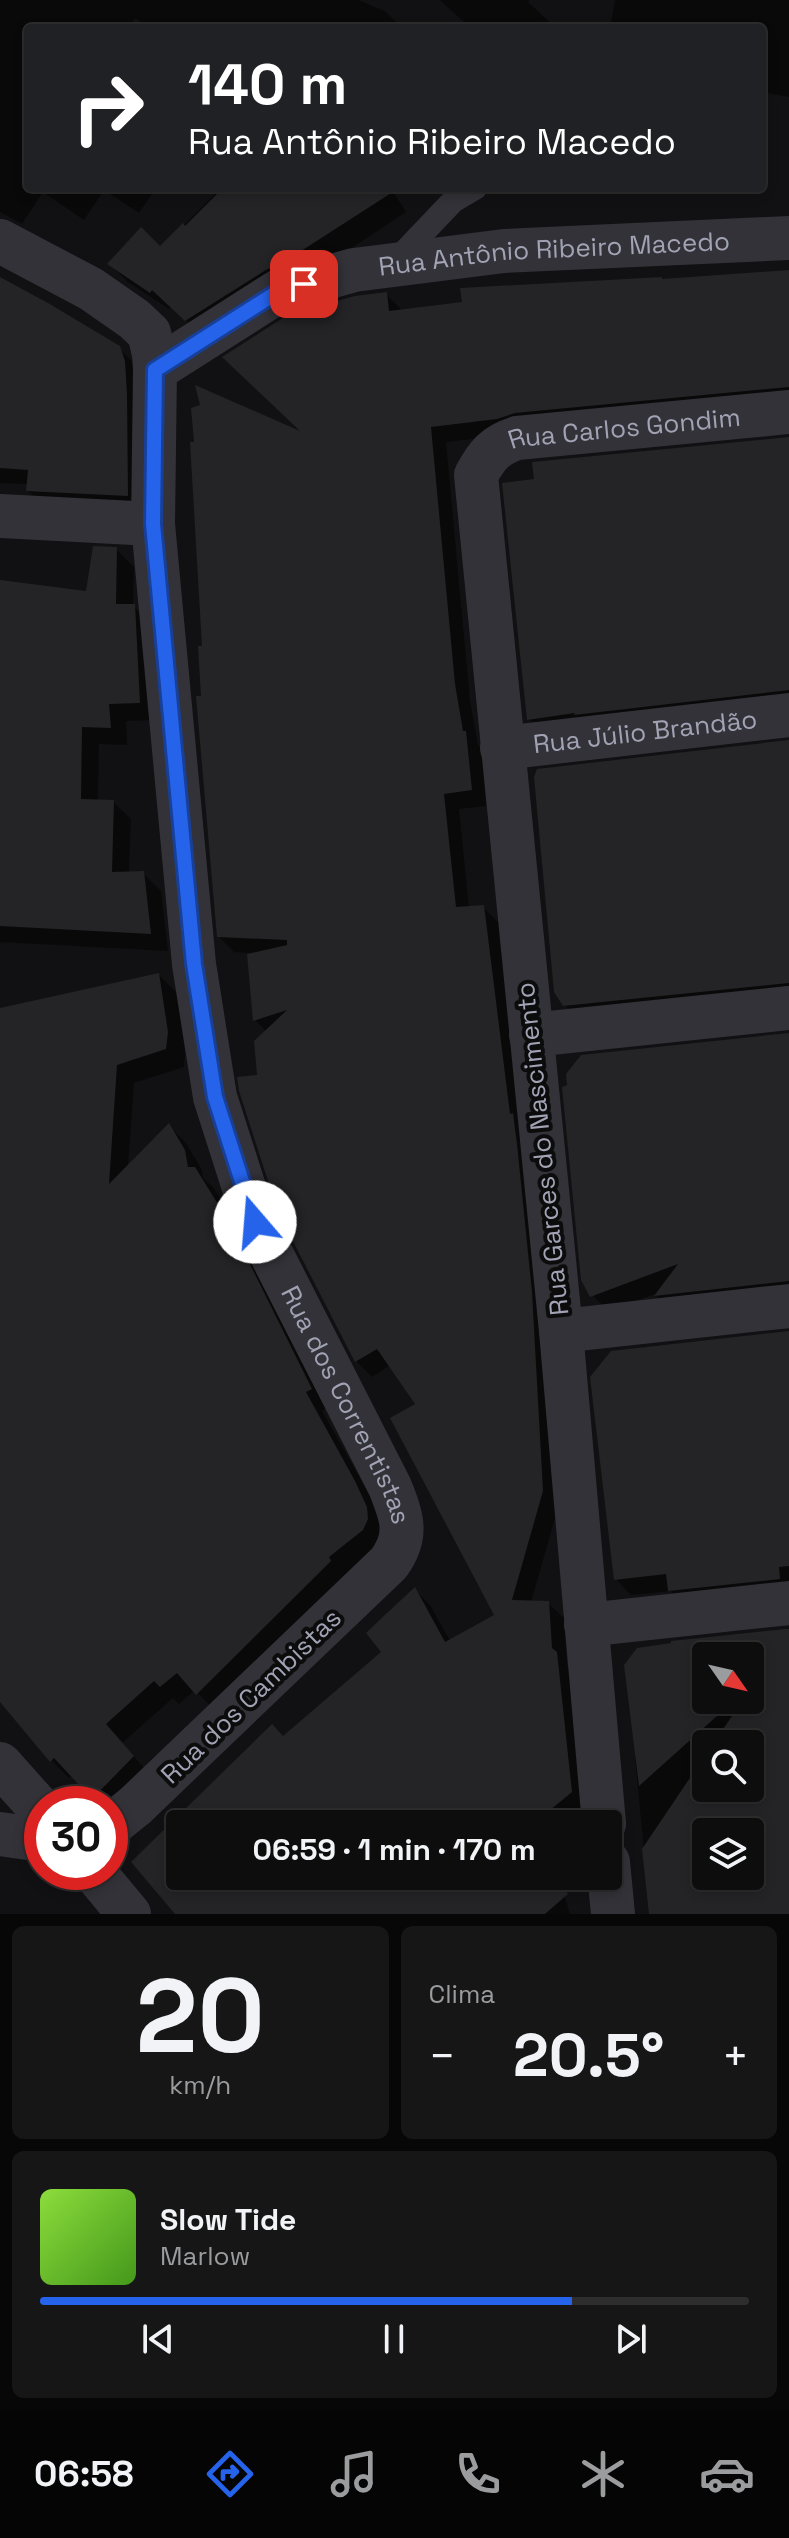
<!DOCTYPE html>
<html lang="pt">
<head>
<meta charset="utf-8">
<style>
  :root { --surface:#0d0d0e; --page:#161617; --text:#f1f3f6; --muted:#9a9c9e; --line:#2d2d2e; --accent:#2563eb }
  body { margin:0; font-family:"Space Grotesk",sans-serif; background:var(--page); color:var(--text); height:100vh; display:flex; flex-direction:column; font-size:30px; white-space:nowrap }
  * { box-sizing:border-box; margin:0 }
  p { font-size:26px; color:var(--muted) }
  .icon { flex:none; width:44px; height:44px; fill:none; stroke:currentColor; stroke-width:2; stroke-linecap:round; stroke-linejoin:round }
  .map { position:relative; height:1914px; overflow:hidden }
  .sheet { display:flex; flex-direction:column; gap:12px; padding:12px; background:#070708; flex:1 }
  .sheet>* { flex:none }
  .guide { position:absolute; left:24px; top:24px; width:742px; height:168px; border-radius:8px; box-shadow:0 4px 12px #0003,0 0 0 2px var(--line); background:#202124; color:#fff; overflow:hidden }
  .needle { width:52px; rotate:124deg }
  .fabs { position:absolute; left:692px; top:1642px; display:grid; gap:16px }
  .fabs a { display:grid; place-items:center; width:72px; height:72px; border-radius:8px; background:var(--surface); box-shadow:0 4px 12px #0003,0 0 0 2px var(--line); font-size:40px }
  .speed { position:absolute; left:24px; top:1786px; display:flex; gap:16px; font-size:40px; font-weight:700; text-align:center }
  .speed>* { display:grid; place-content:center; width:104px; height:104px; border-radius:50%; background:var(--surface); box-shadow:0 4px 12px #0003,0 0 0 2px var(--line); line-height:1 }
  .speed .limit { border:12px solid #d22; background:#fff; color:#111 }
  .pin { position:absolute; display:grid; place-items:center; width:68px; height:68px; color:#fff; margin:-34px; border-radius:16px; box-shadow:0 4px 12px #0006 }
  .me { position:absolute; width:88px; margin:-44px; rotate:342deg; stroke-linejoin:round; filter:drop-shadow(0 0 6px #0008) }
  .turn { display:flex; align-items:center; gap:28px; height:168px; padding:0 32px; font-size:36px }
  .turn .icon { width:104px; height:104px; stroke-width:2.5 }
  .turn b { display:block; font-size:56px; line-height:68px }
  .big { font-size:60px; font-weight:700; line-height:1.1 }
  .sheet .card { flex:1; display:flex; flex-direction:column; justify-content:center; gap:12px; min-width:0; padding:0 28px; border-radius:12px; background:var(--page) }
  .sheet .dial { align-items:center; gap:0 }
  .dial b { font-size:104px; line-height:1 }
  .song { display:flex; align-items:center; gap:24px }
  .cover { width:96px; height:96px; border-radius:12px; background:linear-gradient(135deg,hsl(90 70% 55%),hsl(100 70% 35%)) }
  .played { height:8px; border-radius:4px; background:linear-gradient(90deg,var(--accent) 75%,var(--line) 75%) }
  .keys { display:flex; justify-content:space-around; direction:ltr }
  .heat { display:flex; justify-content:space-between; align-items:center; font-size:44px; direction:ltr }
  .sheet .tiles { flex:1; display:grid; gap:12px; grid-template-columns:1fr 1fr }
  .card:last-child { grid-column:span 2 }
  .trip { position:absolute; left:166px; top:1810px; width:456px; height:80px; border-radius:8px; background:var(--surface); box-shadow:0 4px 12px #0003,0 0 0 2px var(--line); font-weight:700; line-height:80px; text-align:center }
  .tabs { display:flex; height:128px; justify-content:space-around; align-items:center; background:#050506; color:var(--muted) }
  .tabs .icon { width:56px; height:56px }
  .tabs .active { color:var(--accent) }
  .tabs b { font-size:36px; color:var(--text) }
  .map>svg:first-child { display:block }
</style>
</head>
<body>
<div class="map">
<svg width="789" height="1914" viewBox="0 0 789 1914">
  <rect width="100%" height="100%" fill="#111113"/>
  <path fill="#0007" fill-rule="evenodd" d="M0,0H358L385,11L402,28H150L135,18L128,28H28V188H156L139,213L104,190L84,220L43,192L22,224L0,212Z
    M440,0H530L528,2L556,28H463L466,24Z
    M615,0H789V97L762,92V28H610Z
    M221,188H403L394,193L406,212L300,282L205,338L171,306L169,309L128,282L110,264L160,249Z
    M789,271V403L446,442L470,701L478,745L482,749L486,806L459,809L469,908L483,907L499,923L558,1508L531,1602L548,1603L564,1618L567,1665L572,1670L587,1808L567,1824H180V1876H558L570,1914H178L134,1863L272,1727L283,1738L384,1653L415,1590L430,1605L450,1641L497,1616L417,1405L390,1365L372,1377L356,1361L260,1077L267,1032L255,1020L249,953L234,952L218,936L203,698L204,647L307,436L386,294L402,310L664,281Z
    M0,279L118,348L136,365L144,512L45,507L28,491L29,484L0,483Z
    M789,439V707L545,735L529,719Z
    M116,549L134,567L133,606L152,624L157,720L126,721L127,745L99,744L98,801L113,802L131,819L129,874L143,873L161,891L168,951L0,942V582L88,594Z
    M789,742V1000L581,1021L565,1005Z
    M159,975L177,993L185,1052L184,1067L134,1083L128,1167L169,1126L186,1143L202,1170L203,1178L213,1187L246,1242L328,1407L322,1411L373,1501L385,1537L215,1711L195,1690L179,1704L173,1698L122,1743L150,1775L110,1804H100L72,1775L69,1778L51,1760L0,1698V1010Z
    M789,1035V1298L671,1311L655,1294L608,1311L592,1295Z
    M789,1333V1595L686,1606L671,1591L631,1595L616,1579Z
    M789,1630V1914H650L635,1757L638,1759L627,1665ZM706,1656H750V1700H706ZM706,1744H750V1788H706ZM706,1832H750V1876H706Z"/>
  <path fill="#242427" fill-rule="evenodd" d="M223,188H399L281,264L266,270L185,321L152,290L150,293L107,264L141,227L160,246L183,223L185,226Z
    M789,270V387L515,413L497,419L431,427L455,684L463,731H466L472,790L444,794L456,907L484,905L510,1114L513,1113L517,1144L532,1292L543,1491L512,1600L549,1601L552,1648L557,1652L572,1792L549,1811L551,1814L539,1824H180V1876H555L568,1894L545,1914H175L131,1862L272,1724L283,1736L381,1652L366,1633L387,1613L415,1587L445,1642L494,1615L390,1418L415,1404L377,1349L355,1362L278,1212L239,1091L237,1077L257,1075L254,1041L287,1010L253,1021L247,954L287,945V940L217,937L196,696H201L198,646H202L190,442H194L191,408L200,405L195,385L300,431L222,357L289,314L355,296L387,292L389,311L462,302L460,288L662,277V279Z
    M0,277L48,303L120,346L125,361L127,394L128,496L26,491L28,470L0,468Z
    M789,437V690L574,715L575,713L527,720L502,483L534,479L532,462Z
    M93,546L117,547L116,604H135L140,703L109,704L111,728L82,727L81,799L114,800L112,872L144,871L151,934L0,926V580L86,591Z
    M789,740V983L563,1006L554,992L534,777L537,769Z
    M159,973L168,1032L166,1049L117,1065L109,1184L169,1123L185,1150L188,1167H195L229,1222L312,1389L306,1392L355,1481L367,1507L368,1519L363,1530L329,1557L331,1561L196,1695L177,1673L160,1687L154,1681L106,1724L134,1756L92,1799L54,1758L50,1762L0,1702V1008Z
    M789,1033V1281L654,1296L678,1264L590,1297L581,1280L562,1087L567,1085L566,1074L581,1055Z
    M789,1331V1566L779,1567L780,1579L668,1591L666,1574L614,1580L590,1377L611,1351Z
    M785,1629H789V1914H649L642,1849L706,1754V1788H750V1744H713L734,1713L727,1707L639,1786L624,1665L637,1648L671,1643V1641ZM706,1656H750V1700H706ZM706,1832H750V1876H706Z"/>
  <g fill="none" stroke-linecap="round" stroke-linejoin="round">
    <path stroke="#323238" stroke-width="24" d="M393,264L453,201L475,188"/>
    <g stroke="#323238" stroke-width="44">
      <path id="s1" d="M0,241L91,289L134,319L149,333L154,354L155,370L153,524L194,964L215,1097L255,1222L390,1487C402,1517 409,1535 389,1563L135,1806L110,1826"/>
      <path id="s2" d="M155,370L279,291L354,270L504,251L789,238"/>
      <path d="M0,516L153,524"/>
      <path id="s3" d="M502,748L789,715"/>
      <path d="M531,1035L789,1008"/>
      <path d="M561,1331L789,1306"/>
      <path d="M586,1625L789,1603"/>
      <path id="s4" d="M604,1824L561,1331L476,475C487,455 495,445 517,438L789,412"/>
      <path d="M0,1834L42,1840"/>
      <path d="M608,1862L613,1914"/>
    </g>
    <path stroke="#323238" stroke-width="44" d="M0,1764L42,1811
      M94,1872L129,1914"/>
  </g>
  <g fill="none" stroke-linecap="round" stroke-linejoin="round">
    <g stroke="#184099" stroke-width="20">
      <path id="route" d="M255,1222L215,1097L194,964L153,524L155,370L279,291L304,284"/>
    </g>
    <use href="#route" stroke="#2563eb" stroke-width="14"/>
  </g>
  <g text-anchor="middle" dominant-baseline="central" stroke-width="8" stroke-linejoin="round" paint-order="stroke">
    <g font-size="26" fill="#a1a3b4" stroke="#0c0c0d">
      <text stroke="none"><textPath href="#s2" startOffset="426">Rua Antônio Ribeiro Macedo</textPath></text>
      <text stroke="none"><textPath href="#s4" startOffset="1520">Rua Carlos Gondim</textPath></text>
      <text stroke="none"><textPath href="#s3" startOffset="144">Rua Júlio Brandão</textPath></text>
      <text transform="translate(542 1149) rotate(-96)">Rua Garces do Nascimento</text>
      <text stroke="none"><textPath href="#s1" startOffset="1280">Rua dos Correntistas</textPath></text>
      <text transform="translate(251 1696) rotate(-44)">Rua dos Cambistas</text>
    </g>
  </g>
</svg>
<div class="fabs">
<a><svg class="needle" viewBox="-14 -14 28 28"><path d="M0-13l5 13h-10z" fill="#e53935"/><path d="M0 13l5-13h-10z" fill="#9a9c9e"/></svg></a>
<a><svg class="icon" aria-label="search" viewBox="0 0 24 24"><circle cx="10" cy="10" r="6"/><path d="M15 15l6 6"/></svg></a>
<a><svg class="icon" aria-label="layers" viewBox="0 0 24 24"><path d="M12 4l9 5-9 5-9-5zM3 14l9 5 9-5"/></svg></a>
</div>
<div class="speed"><div class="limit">30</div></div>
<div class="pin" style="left:304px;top:284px;background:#d93025"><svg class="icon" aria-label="arrive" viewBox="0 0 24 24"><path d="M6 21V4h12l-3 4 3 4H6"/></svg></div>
<svg class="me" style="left:255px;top:1222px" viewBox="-20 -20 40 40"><circle r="19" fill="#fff"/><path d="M0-13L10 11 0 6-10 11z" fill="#2563eb"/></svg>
<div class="trip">06:59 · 1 min · 170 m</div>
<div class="guide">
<div class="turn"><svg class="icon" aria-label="right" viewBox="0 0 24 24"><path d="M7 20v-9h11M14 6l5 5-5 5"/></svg><div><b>140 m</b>Rua Antônio Ribeiro Macedo</div></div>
</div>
</div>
<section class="sheet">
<div class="tiles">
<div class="card dial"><b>20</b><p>km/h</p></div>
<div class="card"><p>Clima</p>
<div class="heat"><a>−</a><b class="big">20.5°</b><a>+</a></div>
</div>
<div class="card">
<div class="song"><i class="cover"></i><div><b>Slow Tide</b><p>Marlow</p></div></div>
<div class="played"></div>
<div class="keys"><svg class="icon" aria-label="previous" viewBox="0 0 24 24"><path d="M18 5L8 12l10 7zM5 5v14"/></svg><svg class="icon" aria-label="pause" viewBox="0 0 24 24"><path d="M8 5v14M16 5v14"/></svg><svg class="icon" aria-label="next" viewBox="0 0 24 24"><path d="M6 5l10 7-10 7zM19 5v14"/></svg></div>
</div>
</div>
</section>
<nav class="tabs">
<b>06:58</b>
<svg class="icon active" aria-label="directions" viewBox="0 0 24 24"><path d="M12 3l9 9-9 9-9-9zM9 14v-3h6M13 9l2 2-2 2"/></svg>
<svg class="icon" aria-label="music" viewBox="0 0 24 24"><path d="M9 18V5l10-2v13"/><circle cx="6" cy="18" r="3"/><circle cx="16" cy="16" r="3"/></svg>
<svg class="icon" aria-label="phone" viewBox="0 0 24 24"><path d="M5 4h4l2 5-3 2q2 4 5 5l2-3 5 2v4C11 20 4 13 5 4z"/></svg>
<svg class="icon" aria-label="climate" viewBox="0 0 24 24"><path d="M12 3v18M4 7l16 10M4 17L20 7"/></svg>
<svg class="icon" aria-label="car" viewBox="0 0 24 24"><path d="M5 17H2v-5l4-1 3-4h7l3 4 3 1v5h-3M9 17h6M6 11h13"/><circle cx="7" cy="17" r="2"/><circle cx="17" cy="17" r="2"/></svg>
</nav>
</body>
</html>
